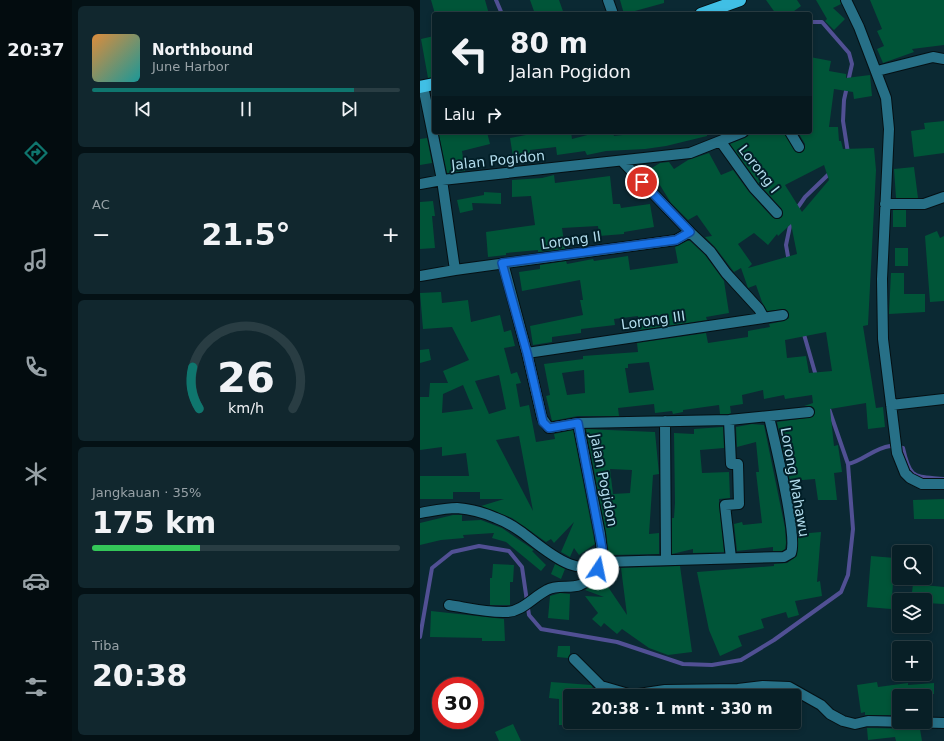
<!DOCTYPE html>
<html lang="id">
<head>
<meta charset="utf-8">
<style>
  :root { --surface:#081f26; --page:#11272e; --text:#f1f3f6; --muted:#98a2a7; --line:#293d43; --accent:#0f766e }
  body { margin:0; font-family:"DejaVu Sans",sans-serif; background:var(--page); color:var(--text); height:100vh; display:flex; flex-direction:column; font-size:15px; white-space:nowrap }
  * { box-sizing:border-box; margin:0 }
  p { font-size:13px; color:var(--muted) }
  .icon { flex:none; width:22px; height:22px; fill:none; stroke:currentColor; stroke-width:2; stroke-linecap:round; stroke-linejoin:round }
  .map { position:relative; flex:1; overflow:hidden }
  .drawer { display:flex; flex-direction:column; gap:6px; padding:6px; background:#041115; width:348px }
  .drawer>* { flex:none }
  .hud { position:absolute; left:12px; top:12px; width:380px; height:122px; border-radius:4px; box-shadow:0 2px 6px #0003,0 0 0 1px var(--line); background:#081f26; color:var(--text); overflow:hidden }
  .fabs { position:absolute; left:472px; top:545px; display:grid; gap:8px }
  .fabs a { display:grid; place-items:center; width:40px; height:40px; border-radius:4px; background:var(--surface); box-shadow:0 2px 6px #0003,0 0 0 1px var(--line); font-size:20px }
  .speed { position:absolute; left:12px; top:677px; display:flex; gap:8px; font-size:20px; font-weight:700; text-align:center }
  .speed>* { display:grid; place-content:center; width:52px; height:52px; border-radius:50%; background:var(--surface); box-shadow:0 2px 6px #0003,0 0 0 1px var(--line); line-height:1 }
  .speed .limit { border:6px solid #d22; background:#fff; color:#111 }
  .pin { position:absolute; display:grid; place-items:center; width:34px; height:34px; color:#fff; margin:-17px; border:2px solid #fff; border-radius:50%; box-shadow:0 1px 4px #0007 }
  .me { position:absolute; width:44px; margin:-22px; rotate:11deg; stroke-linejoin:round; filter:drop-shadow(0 0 3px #0008) }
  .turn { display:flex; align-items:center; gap:14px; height:84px; padding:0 12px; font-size:18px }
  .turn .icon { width:52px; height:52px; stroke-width:2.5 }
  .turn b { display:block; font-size:28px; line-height:34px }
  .then { display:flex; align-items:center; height:38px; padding:0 12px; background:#0003; gap:8px; font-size:15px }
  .big { font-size:30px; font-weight:800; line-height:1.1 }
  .drawer .widget { flex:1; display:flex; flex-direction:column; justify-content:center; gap:6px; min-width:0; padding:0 14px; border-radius:6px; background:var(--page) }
  .drawer .dial { align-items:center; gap:0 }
  .dial svg { height:104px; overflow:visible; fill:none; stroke:var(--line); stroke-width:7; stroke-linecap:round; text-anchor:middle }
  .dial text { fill:var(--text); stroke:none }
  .song { display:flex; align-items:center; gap:12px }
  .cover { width:48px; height:48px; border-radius:6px; background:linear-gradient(135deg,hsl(30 70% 55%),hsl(180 70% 35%)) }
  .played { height:4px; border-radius:2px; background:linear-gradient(90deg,var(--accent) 85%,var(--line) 85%) }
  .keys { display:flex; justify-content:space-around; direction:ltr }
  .heat { display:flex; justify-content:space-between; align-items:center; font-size:22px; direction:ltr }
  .charge { height:6px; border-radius:3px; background:linear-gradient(90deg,#34c759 35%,var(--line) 0) }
  .trip { position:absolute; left:143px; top:689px; width:238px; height:40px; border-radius:4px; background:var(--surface); box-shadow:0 2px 6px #0003,0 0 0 1px var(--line); font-weight:800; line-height:40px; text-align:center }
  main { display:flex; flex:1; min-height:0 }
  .menu { display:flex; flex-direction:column; width:72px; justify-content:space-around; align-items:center; background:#030c0f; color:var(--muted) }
  .menu .icon { width:28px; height:28px }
  .menu .current { color:var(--accent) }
  .menu b { font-size:18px; color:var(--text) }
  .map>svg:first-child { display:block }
</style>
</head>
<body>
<main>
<nav class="menu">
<b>20:37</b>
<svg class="icon current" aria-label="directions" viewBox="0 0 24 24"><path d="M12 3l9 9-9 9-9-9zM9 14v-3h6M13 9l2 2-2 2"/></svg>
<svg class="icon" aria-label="music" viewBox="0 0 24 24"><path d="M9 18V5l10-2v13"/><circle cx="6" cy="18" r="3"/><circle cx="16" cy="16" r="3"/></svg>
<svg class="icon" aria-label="phone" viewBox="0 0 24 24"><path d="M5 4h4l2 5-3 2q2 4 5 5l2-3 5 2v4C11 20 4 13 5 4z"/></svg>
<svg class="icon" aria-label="climate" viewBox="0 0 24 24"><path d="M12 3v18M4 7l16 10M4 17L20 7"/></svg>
<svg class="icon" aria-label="car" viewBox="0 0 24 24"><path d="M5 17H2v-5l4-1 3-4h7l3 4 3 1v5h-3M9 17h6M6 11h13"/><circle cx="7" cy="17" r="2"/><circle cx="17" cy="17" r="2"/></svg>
<svg class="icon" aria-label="filters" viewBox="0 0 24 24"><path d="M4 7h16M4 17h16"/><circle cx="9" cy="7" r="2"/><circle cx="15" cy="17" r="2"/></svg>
</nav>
<section class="drawer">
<div class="widget">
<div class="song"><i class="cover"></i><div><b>Northbound</b><p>June Harbor</p></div></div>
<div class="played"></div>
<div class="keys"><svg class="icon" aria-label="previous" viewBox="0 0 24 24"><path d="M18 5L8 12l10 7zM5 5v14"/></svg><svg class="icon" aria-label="pause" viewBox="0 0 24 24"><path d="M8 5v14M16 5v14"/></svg><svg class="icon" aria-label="next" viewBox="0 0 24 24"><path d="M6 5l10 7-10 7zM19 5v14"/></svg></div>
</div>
<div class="widget"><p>AC</p>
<div class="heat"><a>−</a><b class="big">21.5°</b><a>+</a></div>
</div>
<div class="widget dial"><svg viewBox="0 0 100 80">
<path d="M14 69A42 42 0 1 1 86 69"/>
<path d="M14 69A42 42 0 0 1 9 37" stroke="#0f766e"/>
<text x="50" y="56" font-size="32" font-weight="700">26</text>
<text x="50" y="72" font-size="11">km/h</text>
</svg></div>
<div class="widget"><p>Jangkauan · 35%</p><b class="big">175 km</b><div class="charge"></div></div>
<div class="widget"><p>Tiba</p><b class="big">20:38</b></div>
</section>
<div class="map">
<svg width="524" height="741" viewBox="0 0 524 741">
  <rect width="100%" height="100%" fill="#0b2933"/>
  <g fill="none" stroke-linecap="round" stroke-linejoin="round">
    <path stroke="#515094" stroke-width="4" d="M76,0L82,14
      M390,22H402L429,53L432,64L424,100L423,121L428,153
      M376,210L385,197L411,172
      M369,262L366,245L371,221
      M383,331L396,376
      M428,464C443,461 454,448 470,446C474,446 479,447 483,448C490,480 494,476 524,479
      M0,637L12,568L32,552L59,546L89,551L102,567L109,615L121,629L197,642L263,664L292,665L321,660L354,640L421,592L428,575L433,529L428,464L409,409"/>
  </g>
  <path fill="#005538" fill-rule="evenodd" d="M11,0H65L69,14H15Z
    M110,0H139L144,14H115Z
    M200,0H244V3L204,14Z
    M346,0H377L381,6L370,14H356Z
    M396,0H420L421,4L413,8L425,19L414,30L405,21L407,19Z
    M450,0H524V45L492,49L494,52L463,63L457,49L464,46L457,31L462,29Z
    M14,36V77L8,78L1,39Z
    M390,57L411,61L409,71L426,74V78L450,75L452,96L434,99L433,92L414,89L409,127H418L419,141H421L423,149L454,148L456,170L448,325L443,326L456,408L463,407L465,427L448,429L446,403L410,409L414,446L418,445L422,472L414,473L417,500H398L395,479L370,481L357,422L393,417L395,412L394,408L391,406H384L393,403L392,395L365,399L364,395L344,399L343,390L322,395L323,404L310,406L311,413L309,414H300L299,405L263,410V412L253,414L252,411L235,413L234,404L198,408L199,416H158L132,421L126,396L130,395L124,364L163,359V356L218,352L217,343L286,333L288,343L328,337V331L350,327L349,324L364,321L369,318L368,311L365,309L347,311L342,302L336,285L328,288L321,268L314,272L295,247L285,237L292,236L277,215L268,220L251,203L230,169L240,163L249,162L254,169L268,160L289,153L301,175L313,170L329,192L352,217L355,219L361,218L363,215L362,209L339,184L310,144L325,138L333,132H364L376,152L380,153L384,150L385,144L378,132H390ZM404,165L409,180L382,212L365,185ZM371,224L377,254L328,268L332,264L318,244L334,233L348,245L357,234L358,236ZM406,332L412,371L389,373L386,356L367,358L365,340ZM229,362L234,390L209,393L205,368H208V364ZM164,370L165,393L147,395L142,373Z
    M524,121V153L494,157L491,131L505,129L504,123Z
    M30,132H67L70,144L42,151L45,171L27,173L19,135Z
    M122,132H151L152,139L179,132L180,135L193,132L194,136L228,132H287V136L246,146L225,149L186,151L167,155L165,151L137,155L136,147L110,150V154L93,157L90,138Z
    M7,138L12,163L0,165V139Z
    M494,167L498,198H476L474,169Z
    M134,175L135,183L190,176L193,204H200L201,208L230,204L234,227L204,232V234L179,236L178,226L142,228L145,249L118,252V250L86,253V255L68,257L66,232L115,225L111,196L92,197V180L122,178Z
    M64,192L81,193V204L52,203L53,210L40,213L37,200L64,195Z
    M13,201L15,216H12L15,248L0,249V202Z
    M473,210H486V227H473Z
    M517,231L520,238L524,236V301L510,302L505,236Z
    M267,241H270L285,255L304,281L309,313L286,317L287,320L220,330L218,316L194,319L195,325L161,329V333L132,337V342L113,345L110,326L163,315L160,300H163L160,280L102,291L99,272L120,269V265L146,261L147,264L173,259L174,261L208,256L210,270L258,263L255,247Z
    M475,248H488V266H475Z
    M471,273H484V294H505V312L469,314Z
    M21,292L22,303L48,300L51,322L80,315L84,332L91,330L95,346L84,348L91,374L97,372L101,383L96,384L100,407L109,405L116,442L135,439L134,434L153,430L175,544L159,555L154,548L150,557L141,552L154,522L134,543L131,539L126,542L92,518L61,506L84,499H60V492H33V499H0V476H49L46,453L22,456V447L0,450V397H9L10,383H28L23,371L49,360L32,327L3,329L0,293ZM79,375L86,409L69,414L55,381ZM43,385L53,409L22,413L23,394ZM99,436L113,511L76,440Z
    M9,349L11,360L0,363V350Z
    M332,424L344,425L365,528L366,543L365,549L362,551H353V547L317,551L314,524L322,522L323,525L342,523L336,472H339L336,442L317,447L316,427Z
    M302,427H303L304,448L280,450L282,473L309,472L310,498L299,499V505L304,552L273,553V549L252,554V518H254L255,503L254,433L274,434V429Z
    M166,429L235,432L239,474L233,475L229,534L239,533V554L189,555L186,533ZM190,469L212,470L210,493L193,494Z
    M524,499V519H494L493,500Z
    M33,515H42V521L61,520L82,528L114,550L112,551L126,565L121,571L86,542L72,538L74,533L43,535L44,538L21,540L0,545V523Z
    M401,532L397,582L400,581L402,596L375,601L379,615L368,618L366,612L341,619L344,628L318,636L322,646L300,656L289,630L277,572L354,566V564L367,563L377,556L378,534Z
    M451,556L475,558L471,609L447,607Z
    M73,564L94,565L93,582H90V605H70V578H72Z
    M135,564L145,569L141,579L131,574Z
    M260,566L272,652L248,655L229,648L202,629L197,634L184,623L181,627L172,619L178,613L165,596L184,597L165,590L182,578L207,615L201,568Z
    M493,584L524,587V604L505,603V600H491Z
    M140,593L150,594L149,620L128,618L130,596Z
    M11,611L84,619L85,641H62V638L10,637Z
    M138,646H150V654L148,658L137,657Z
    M131,682L171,685L173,688V696H150V725H139V699L129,698Z
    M457,682L458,687L488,683V685L514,683V694L479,696V715H445V712L441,713L437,685Z
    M93,724L101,741H79L75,732Z
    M447,728L500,729L502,741H476L475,737L448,740Z"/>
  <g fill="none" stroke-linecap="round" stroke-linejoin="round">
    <g stroke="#051014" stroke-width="12">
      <path id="minor" d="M188,0L193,14
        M426,0L439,27L466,98L469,129L462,279L463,339L477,453L485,473L490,478L502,484H524
        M457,71L513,57L524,59
        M370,132L379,147
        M301,142L334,188L357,213
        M203,162L270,232L290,251L306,273L339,309L344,318
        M0,184L22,180L3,86
        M465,204H504L524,197
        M83,263L107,353L122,418L129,428L158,423L309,420L389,412
        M35,270L22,180L270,153L323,132
        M0,276L35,270L256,240L270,232
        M107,353L363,315
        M471,405L524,399
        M309,420L311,464H318L319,504L305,505L311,558
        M245,421L246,559
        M158,423L180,534L183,562L364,557L371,553C378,536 354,439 349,417
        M0,513C12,511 25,508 37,508C49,509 65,513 76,518C84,521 93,526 100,531C119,544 165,590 182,552
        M29,605C48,608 68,613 87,612C103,611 113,597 127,590C137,584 150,589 160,585C169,581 183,570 177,560
        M154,659L181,686L212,695L245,690L318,689L343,686L369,687L401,705L410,714L423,721L435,724L448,721L524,723"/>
    </g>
    <g stroke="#051014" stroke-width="14">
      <path id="highway" d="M281,14L320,0
        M0,87L14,84"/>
    </g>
    <use href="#minor" stroke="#277087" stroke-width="10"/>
    <use href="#highway" stroke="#40bfe5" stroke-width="12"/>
  </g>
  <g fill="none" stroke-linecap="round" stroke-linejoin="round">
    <g stroke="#114b97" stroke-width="10">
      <path id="route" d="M178,569L177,560L180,557L182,548L158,423L129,428L123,422L107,353L82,263L256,240L270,232L222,182"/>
    </g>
    <use href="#route" stroke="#1a73e8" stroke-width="7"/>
  </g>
  <g text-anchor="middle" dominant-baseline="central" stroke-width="4" stroke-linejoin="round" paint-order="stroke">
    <g font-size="14" fill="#b1dbeb" stroke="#021f28">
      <text transform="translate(78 160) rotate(-6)">Jalan Pogidon</text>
      <text transform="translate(339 169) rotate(52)">Lorong I</text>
      <text transform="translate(151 240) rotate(-8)">Lorong II</text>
      <text transform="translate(233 320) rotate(-8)">Lorong III</text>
      <text transform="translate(184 480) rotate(79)">Jalan Pogidon</text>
      <text transform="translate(375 482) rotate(80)">Lorong Mahawu</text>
    </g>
  </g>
</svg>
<div class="fabs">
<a><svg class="icon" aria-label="search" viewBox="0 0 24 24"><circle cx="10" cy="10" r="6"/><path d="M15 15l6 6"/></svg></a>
<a><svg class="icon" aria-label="layers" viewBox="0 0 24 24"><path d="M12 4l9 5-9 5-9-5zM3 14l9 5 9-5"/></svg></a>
<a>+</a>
<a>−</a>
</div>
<div class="speed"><div class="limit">30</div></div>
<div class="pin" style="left:222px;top:182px;background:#d93025"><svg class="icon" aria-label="arrive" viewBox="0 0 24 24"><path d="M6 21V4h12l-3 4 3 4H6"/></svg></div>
<svg class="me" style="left:178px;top:569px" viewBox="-20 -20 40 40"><circle r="19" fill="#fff"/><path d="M0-13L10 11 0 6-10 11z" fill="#1a73e8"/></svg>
<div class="trip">20:38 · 1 mnt · 330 m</div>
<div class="hud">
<div class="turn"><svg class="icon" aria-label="left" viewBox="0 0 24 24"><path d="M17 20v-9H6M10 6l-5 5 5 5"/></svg><div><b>80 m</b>Jalan Pogidon</div></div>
<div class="then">Lalu<svg class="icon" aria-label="right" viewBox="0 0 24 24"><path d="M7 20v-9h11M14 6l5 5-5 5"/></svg></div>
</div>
</div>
</main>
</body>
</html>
